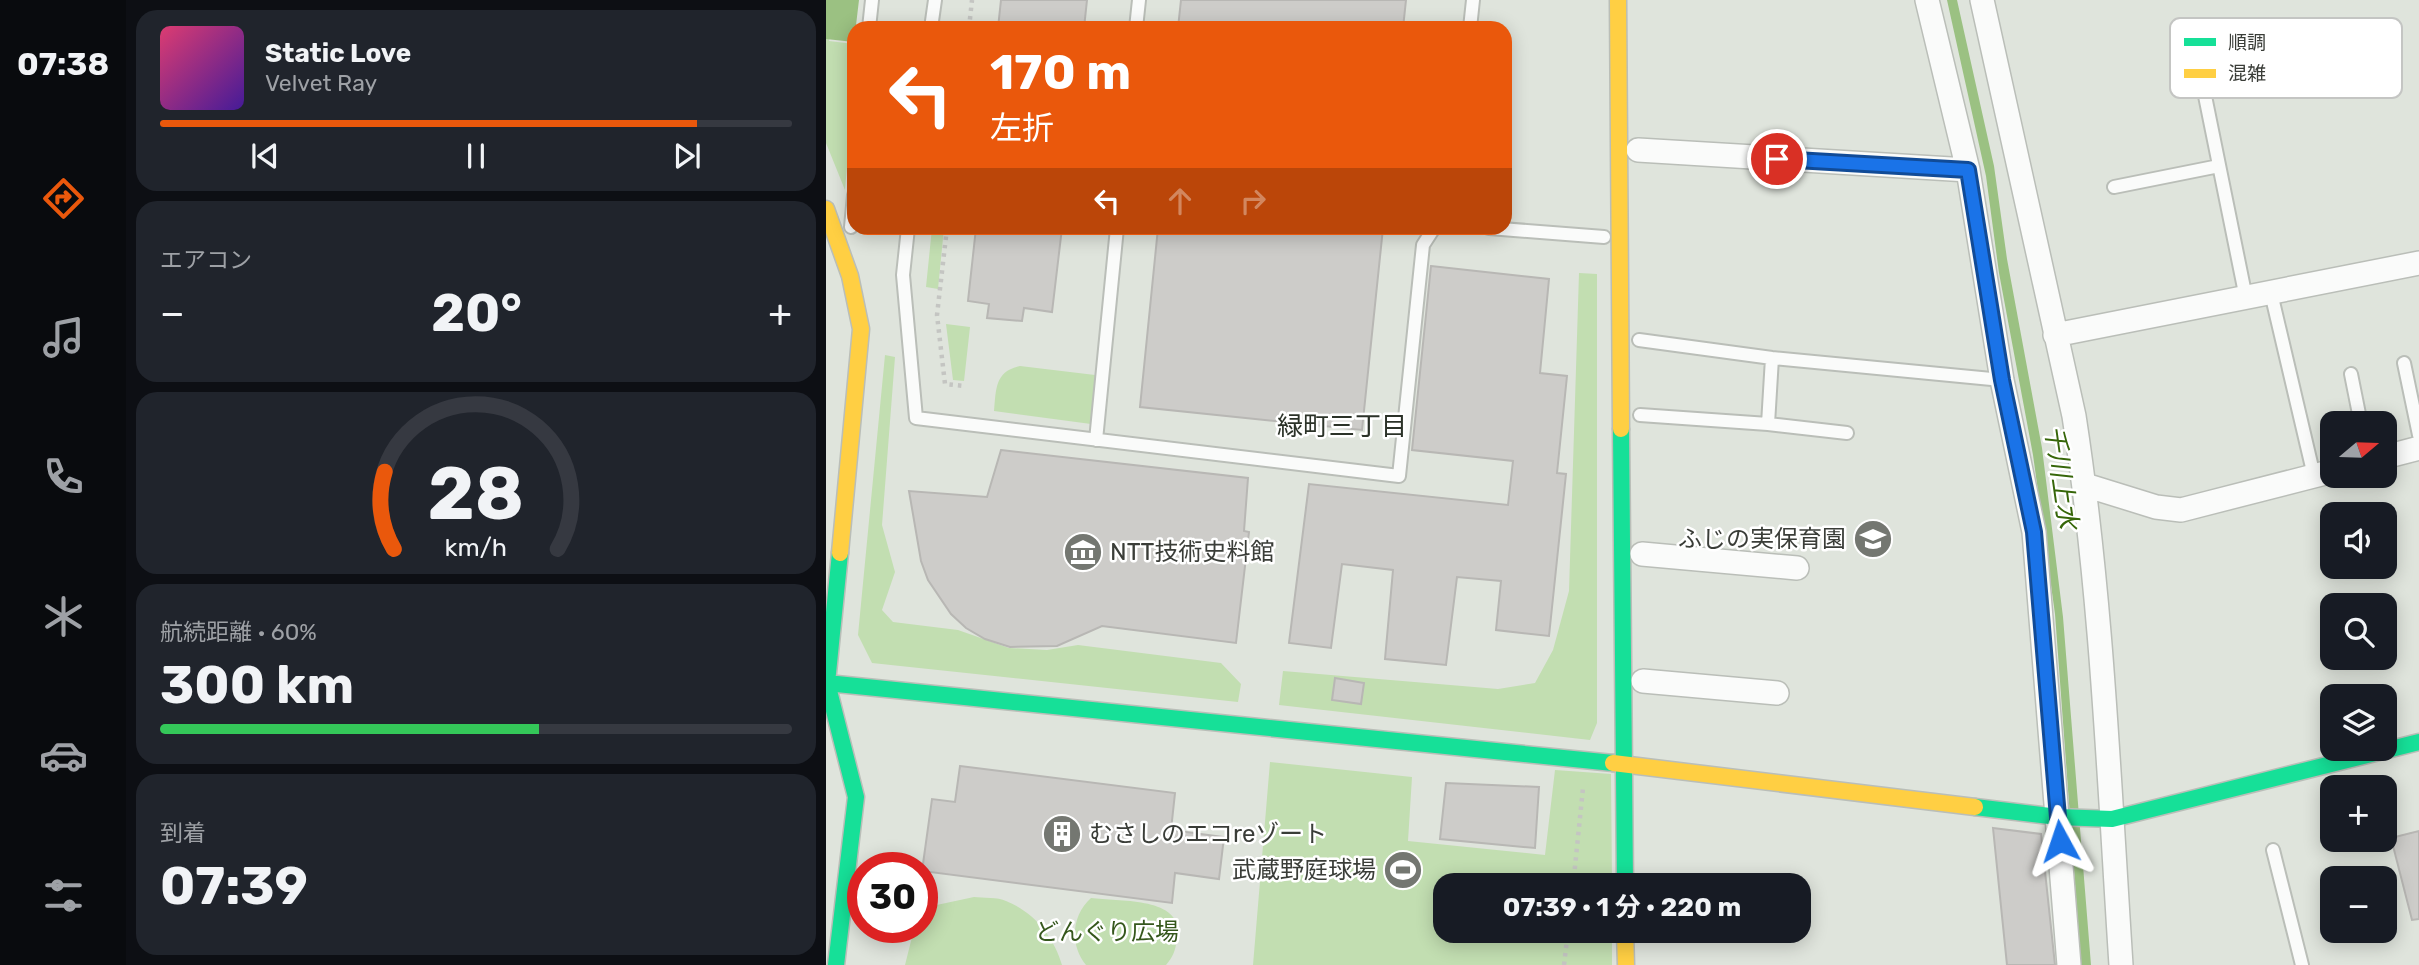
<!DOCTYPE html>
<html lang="ja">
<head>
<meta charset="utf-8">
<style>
  :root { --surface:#171b24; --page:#20242c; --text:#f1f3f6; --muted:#9ea1a6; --line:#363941; --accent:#ea580c }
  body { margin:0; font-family:Rubik,"Noto Sans JP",sans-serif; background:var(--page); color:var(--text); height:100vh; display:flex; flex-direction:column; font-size:26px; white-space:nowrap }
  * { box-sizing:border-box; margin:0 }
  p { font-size:23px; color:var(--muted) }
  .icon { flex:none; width:38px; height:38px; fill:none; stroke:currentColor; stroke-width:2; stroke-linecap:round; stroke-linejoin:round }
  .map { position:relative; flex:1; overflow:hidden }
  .sheet { display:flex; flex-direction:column; gap:10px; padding:10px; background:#0d0f14; width:700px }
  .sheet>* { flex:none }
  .top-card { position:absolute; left:21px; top:21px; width:665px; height:214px; border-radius:21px; box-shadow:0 4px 18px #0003; background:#ea580c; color:#fff; overflow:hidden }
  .needle { width:46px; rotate:71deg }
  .controls { position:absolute; left:1494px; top:411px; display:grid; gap:14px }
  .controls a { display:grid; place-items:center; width:77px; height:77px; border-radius:14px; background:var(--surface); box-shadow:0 4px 18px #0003; font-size:35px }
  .speed { position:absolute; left:21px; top:852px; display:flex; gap:14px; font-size:35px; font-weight:700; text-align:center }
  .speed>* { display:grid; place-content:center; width:91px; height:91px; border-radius:50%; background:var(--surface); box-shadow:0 4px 18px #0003; line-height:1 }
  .speed .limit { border:10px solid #d22; background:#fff; color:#111 }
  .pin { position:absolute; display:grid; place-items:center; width:60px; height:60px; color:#fff; margin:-30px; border:4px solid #fff; border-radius:50%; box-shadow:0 2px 7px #0007 }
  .me { position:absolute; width:77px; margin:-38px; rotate:355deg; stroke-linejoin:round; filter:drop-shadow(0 0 5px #0008) }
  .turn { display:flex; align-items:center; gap:24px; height:147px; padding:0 28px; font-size:32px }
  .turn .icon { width:91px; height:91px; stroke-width:2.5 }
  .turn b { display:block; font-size:49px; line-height:60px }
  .lanes { display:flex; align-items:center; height:66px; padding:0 28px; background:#0003; justify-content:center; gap:35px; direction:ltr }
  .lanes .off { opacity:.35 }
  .big { font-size:52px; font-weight:700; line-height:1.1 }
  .sheet .widget { flex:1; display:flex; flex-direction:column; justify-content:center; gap:10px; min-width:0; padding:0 24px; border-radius:21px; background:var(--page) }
  .sheet .dial { align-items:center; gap:0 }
  .dial svg { height:182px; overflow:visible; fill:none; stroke:var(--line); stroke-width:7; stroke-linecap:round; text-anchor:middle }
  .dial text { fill:var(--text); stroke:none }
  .song { display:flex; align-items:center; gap:21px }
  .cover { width:84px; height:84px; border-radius:10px; background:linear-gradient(135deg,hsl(340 70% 55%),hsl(260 70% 35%)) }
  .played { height:7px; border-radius:4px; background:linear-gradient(90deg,var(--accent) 85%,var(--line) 85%) }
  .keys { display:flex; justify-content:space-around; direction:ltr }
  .heat { display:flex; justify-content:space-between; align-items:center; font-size:38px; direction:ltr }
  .charge { height:10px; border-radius:5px; background:linear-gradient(90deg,#34c759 60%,var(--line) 0) }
  .trip { position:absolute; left:607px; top:873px; width:378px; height:70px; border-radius:21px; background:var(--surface); box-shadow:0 4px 18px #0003; font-weight:700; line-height:70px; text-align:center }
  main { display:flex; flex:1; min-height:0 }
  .dock { display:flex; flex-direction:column; width:126px; justify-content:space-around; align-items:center; background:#090b0e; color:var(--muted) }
  .dock .icon { width:49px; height:49px }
  .dock .selected { color:var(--accent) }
  .dock b { font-size:32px; color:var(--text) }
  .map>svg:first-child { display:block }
</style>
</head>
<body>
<main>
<nav class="dock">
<b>07:38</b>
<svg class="icon selected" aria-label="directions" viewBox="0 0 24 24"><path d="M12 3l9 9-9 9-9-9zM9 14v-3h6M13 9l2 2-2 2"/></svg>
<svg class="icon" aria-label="music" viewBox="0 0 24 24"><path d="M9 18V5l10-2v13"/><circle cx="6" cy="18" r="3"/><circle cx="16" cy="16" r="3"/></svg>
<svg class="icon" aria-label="phone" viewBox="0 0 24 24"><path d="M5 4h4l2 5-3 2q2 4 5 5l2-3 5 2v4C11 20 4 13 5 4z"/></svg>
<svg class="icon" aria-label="climate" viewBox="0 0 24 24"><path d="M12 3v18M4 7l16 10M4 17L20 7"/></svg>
<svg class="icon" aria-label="car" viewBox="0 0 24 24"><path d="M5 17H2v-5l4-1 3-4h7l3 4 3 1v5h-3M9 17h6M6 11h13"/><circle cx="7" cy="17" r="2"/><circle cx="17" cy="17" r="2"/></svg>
<svg class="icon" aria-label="filters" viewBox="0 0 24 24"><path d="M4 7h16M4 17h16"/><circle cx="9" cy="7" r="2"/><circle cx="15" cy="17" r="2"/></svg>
</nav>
<section class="sheet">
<div class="widget">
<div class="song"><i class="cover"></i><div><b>Static Love</b><p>Velvet Ray</p></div></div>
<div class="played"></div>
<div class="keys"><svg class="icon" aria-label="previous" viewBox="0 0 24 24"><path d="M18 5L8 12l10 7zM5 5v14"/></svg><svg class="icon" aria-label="pause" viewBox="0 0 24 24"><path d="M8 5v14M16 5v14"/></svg><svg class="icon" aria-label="next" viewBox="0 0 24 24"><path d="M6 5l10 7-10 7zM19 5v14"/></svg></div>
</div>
<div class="widget"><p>エアコン</p>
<div class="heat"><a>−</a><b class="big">20°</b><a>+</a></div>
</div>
<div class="widget dial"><svg viewBox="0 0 100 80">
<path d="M14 69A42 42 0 1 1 86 69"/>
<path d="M14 69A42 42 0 0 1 10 35" stroke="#ea580c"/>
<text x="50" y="56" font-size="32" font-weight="700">28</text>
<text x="50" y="72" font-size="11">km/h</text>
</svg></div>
<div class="widget"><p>航続距離 · 60%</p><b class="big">300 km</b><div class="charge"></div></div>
<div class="widget"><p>到着</p><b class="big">07:39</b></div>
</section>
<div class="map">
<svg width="1593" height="965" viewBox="0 0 1593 965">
  <rect width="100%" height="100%" fill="#dfe4dc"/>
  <path fill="#c2deb1" d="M0,4L5,33L3,41L28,44V85L19,190L0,143Z
    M106,228H118L112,289L100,287Z
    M753,273L771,274V723L764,740L453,705L457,671L672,689L709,683L727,650L743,591Z
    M120,324L144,327L138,381L127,380Z
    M59,355L69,357L56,525L69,572L56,610L67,622L132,630L183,648L221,650L252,645L395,663L415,684L412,702L46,663L32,635Z
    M194,366L269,375L265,424L168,411C170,389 169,371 194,366Z
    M444,762L586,777L582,841L719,855L729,770L785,774L786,885L620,886V931H786V965H427Z
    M148,897C157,898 172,897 180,901C208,912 228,937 236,965H79L88,929L96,928V919L106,906Z
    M265,898C294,902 361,896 351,940C349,951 347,957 340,965H260C243,944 246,915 265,898Z"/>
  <path fill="#9bc182" d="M0,0H33L28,42L0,39Z
    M1121,0H1131L1168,166L1181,259L1216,448L1237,617L1265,965H1255L1229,614L1207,455L1173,273L1160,176Z"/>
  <path fill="#cdccc9" stroke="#b8b7b4" stroke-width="2" d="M175,0H261L258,28H172Z
    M355,0H580L577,28H352Z
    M150,228H236L226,312L198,308L196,321L161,318L163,304L142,301Z
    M332,228H557L536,430L314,407Z
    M605,266L723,279L714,373L741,376L731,473L740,474L723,636L670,630L675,581L631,577L620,665L559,659L567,570L516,564L505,648L463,643L483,484L682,505L687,461L586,450Z
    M175,450L422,478L418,531L423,532L410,643L276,626L231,646L184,647L159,639L140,628L125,614L102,580L95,561L83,491L161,497Z
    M509,678L538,683L535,704L506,700Z
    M134,766L349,793L345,830L398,837L393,879L349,873L346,903L96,871L106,799L129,802Z
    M620,783L713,787L709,848L614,839Z
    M1167,828L1215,834L1229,965H1181Z
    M1593,831V919L1586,920L1565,838Z"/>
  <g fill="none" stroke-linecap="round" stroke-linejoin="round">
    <g stroke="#babeb8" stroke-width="16">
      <path id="lane" d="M43,28L46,0
        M105,28L109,0
        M310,28L313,0
        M644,28L647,0
        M1378,91L1420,298
        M1288,187L1393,166
        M25,227L28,195
        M82,228L77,275L90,418L573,476L597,245L608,228
        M663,228L778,237
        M1445,293L1488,476
        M813,340L946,358L1176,380
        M1578,363L1593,435
        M1525,374L1535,424
        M814,415L942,424L946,358
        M942,424L1021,433
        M270,440L291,228
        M1447,850L1476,965"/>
    </g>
    <g stroke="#babeb8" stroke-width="26">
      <path id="street" d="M1101,0L1142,170L1176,380L1208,532L1243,965
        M1156,0L1248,416C1276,598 1283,781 1295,965
        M812,150L1142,170
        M1229,335L1593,263
        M1559,457L1593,448
        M1259,485L1330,507L1355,510L1507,471
        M816,554L971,568
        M817,681L951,693"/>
    </g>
    <g stroke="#babeb8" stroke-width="19">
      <path id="fast" d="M795,429L799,886
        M1,683L787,763
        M1149,807L1232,817L1286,819L1593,742
        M10,965L30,797L1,683L14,553"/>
    </g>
    <g stroke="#babeb8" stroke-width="19">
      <path id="slow" d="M792,0L795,429
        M0,209L24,276L35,329L14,553
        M787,763L1149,807
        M799,931L800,965"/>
    </g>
    <path stroke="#c4c5c2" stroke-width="4.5" stroke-dasharray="3.5 5" stroke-linecap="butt" d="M143,28L146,0
      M121,228L111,315L119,384L138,386
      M747,886L757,788
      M738,965L742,931"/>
    <use href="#lane" stroke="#fafbfa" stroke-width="12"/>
    <use href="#street" stroke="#fafbfa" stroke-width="23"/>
    <use href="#fast" stroke="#16e098" stroke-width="16"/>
    <use href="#slow" stroke="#ffcf43" stroke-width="16"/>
  </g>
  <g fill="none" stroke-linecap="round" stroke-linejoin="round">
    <g stroke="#114b97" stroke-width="18">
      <path id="route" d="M951,159L1142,170L1176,380L1208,532L1234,841"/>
    </g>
    <use href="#route" stroke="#1a73e8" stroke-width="12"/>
  </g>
  <defs>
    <g id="school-disc" transform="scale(2.0125)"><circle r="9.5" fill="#747771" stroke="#fff"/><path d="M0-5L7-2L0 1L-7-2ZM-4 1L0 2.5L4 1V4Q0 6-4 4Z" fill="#fff"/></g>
    <g id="museum-disc" transform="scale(2.0125)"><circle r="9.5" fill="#747771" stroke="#fff"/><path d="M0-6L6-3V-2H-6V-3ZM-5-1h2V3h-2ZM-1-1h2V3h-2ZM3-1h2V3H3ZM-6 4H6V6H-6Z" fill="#fff"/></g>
    <g id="building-disc" transform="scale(2.0125)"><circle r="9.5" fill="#747771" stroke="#fff"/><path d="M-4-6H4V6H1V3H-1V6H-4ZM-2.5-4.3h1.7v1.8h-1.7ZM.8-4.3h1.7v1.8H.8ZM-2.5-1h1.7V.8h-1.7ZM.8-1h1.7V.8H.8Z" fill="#fff"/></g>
    <g id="stadium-disc" transform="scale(2.0125)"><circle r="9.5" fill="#747771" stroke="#fff"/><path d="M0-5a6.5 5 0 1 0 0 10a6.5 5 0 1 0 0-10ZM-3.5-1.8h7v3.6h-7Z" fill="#fff"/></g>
  </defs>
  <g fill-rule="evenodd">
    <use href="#school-disc" x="1047" y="539"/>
    <use href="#museum-disc" x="257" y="552"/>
    <use href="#building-disc" x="236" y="834"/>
    <use href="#stadium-disc" x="577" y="870"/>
  </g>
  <g text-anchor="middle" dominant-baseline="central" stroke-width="5" stroke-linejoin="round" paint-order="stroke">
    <g font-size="24" fill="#3a3d38" stroke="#fff" text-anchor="end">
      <text x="1020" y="539">ふじの実保育園</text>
      <text x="284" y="552" text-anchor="start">NTT技術史料館</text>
      <text x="263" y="834" text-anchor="start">むさしのエコreゾート</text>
      <text x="550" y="870">武蔵野庭球場</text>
    </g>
    <g font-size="24" fill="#35571c" stroke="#fff">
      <text x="281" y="932">どんぐり広場</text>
    </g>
    <g font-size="26" fill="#2b3228" stroke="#fff">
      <text x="516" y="426">緑町三丁目</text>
    </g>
    <g font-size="26" font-style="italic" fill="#366609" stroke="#fff">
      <text transform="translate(1235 477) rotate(82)">千川上水</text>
    </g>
  </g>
  <rect x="1344" y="18" width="232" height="80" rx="10" fill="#fff" stroke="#c4c5c3" stroke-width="2"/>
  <rect x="1358" y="38" width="32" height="8" fill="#16e098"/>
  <rect x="1358" y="69" width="32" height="9" fill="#ffcf43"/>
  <g font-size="19" fill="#3a3d38">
    <text x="1402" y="49">順調</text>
    <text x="1402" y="80">混雑</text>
  </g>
</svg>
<div class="controls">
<a><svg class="needle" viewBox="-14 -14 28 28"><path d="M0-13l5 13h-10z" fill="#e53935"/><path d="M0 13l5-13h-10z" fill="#9ea1a6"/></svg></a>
<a><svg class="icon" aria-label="sound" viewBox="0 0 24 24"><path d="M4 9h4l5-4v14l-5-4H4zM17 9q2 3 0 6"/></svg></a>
<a><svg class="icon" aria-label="search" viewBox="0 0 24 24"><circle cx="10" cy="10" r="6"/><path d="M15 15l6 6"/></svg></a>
<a><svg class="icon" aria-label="layers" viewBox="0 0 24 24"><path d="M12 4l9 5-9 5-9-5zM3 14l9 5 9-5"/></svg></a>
<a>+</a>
<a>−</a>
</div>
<div class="speed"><div class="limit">30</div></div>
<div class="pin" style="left:951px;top:159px;background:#d93025"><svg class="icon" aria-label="arrive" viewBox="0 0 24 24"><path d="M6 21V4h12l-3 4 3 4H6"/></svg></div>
<svg class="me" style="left:1234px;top:841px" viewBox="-20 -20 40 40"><path d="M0-17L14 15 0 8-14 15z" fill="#1a73e8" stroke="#fff" stroke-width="4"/></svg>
<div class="trip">07:39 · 1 分 · 220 m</div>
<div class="top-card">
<div class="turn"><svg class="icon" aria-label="left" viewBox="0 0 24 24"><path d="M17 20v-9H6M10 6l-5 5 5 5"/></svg><div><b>170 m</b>左折</div></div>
<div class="lanes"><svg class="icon" aria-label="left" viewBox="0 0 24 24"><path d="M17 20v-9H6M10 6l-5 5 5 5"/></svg><svg class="icon off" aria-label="ahead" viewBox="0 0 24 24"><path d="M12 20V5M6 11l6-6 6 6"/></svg><svg class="icon off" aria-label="right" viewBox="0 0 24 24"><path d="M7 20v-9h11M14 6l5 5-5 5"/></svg></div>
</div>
</div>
</main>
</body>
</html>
